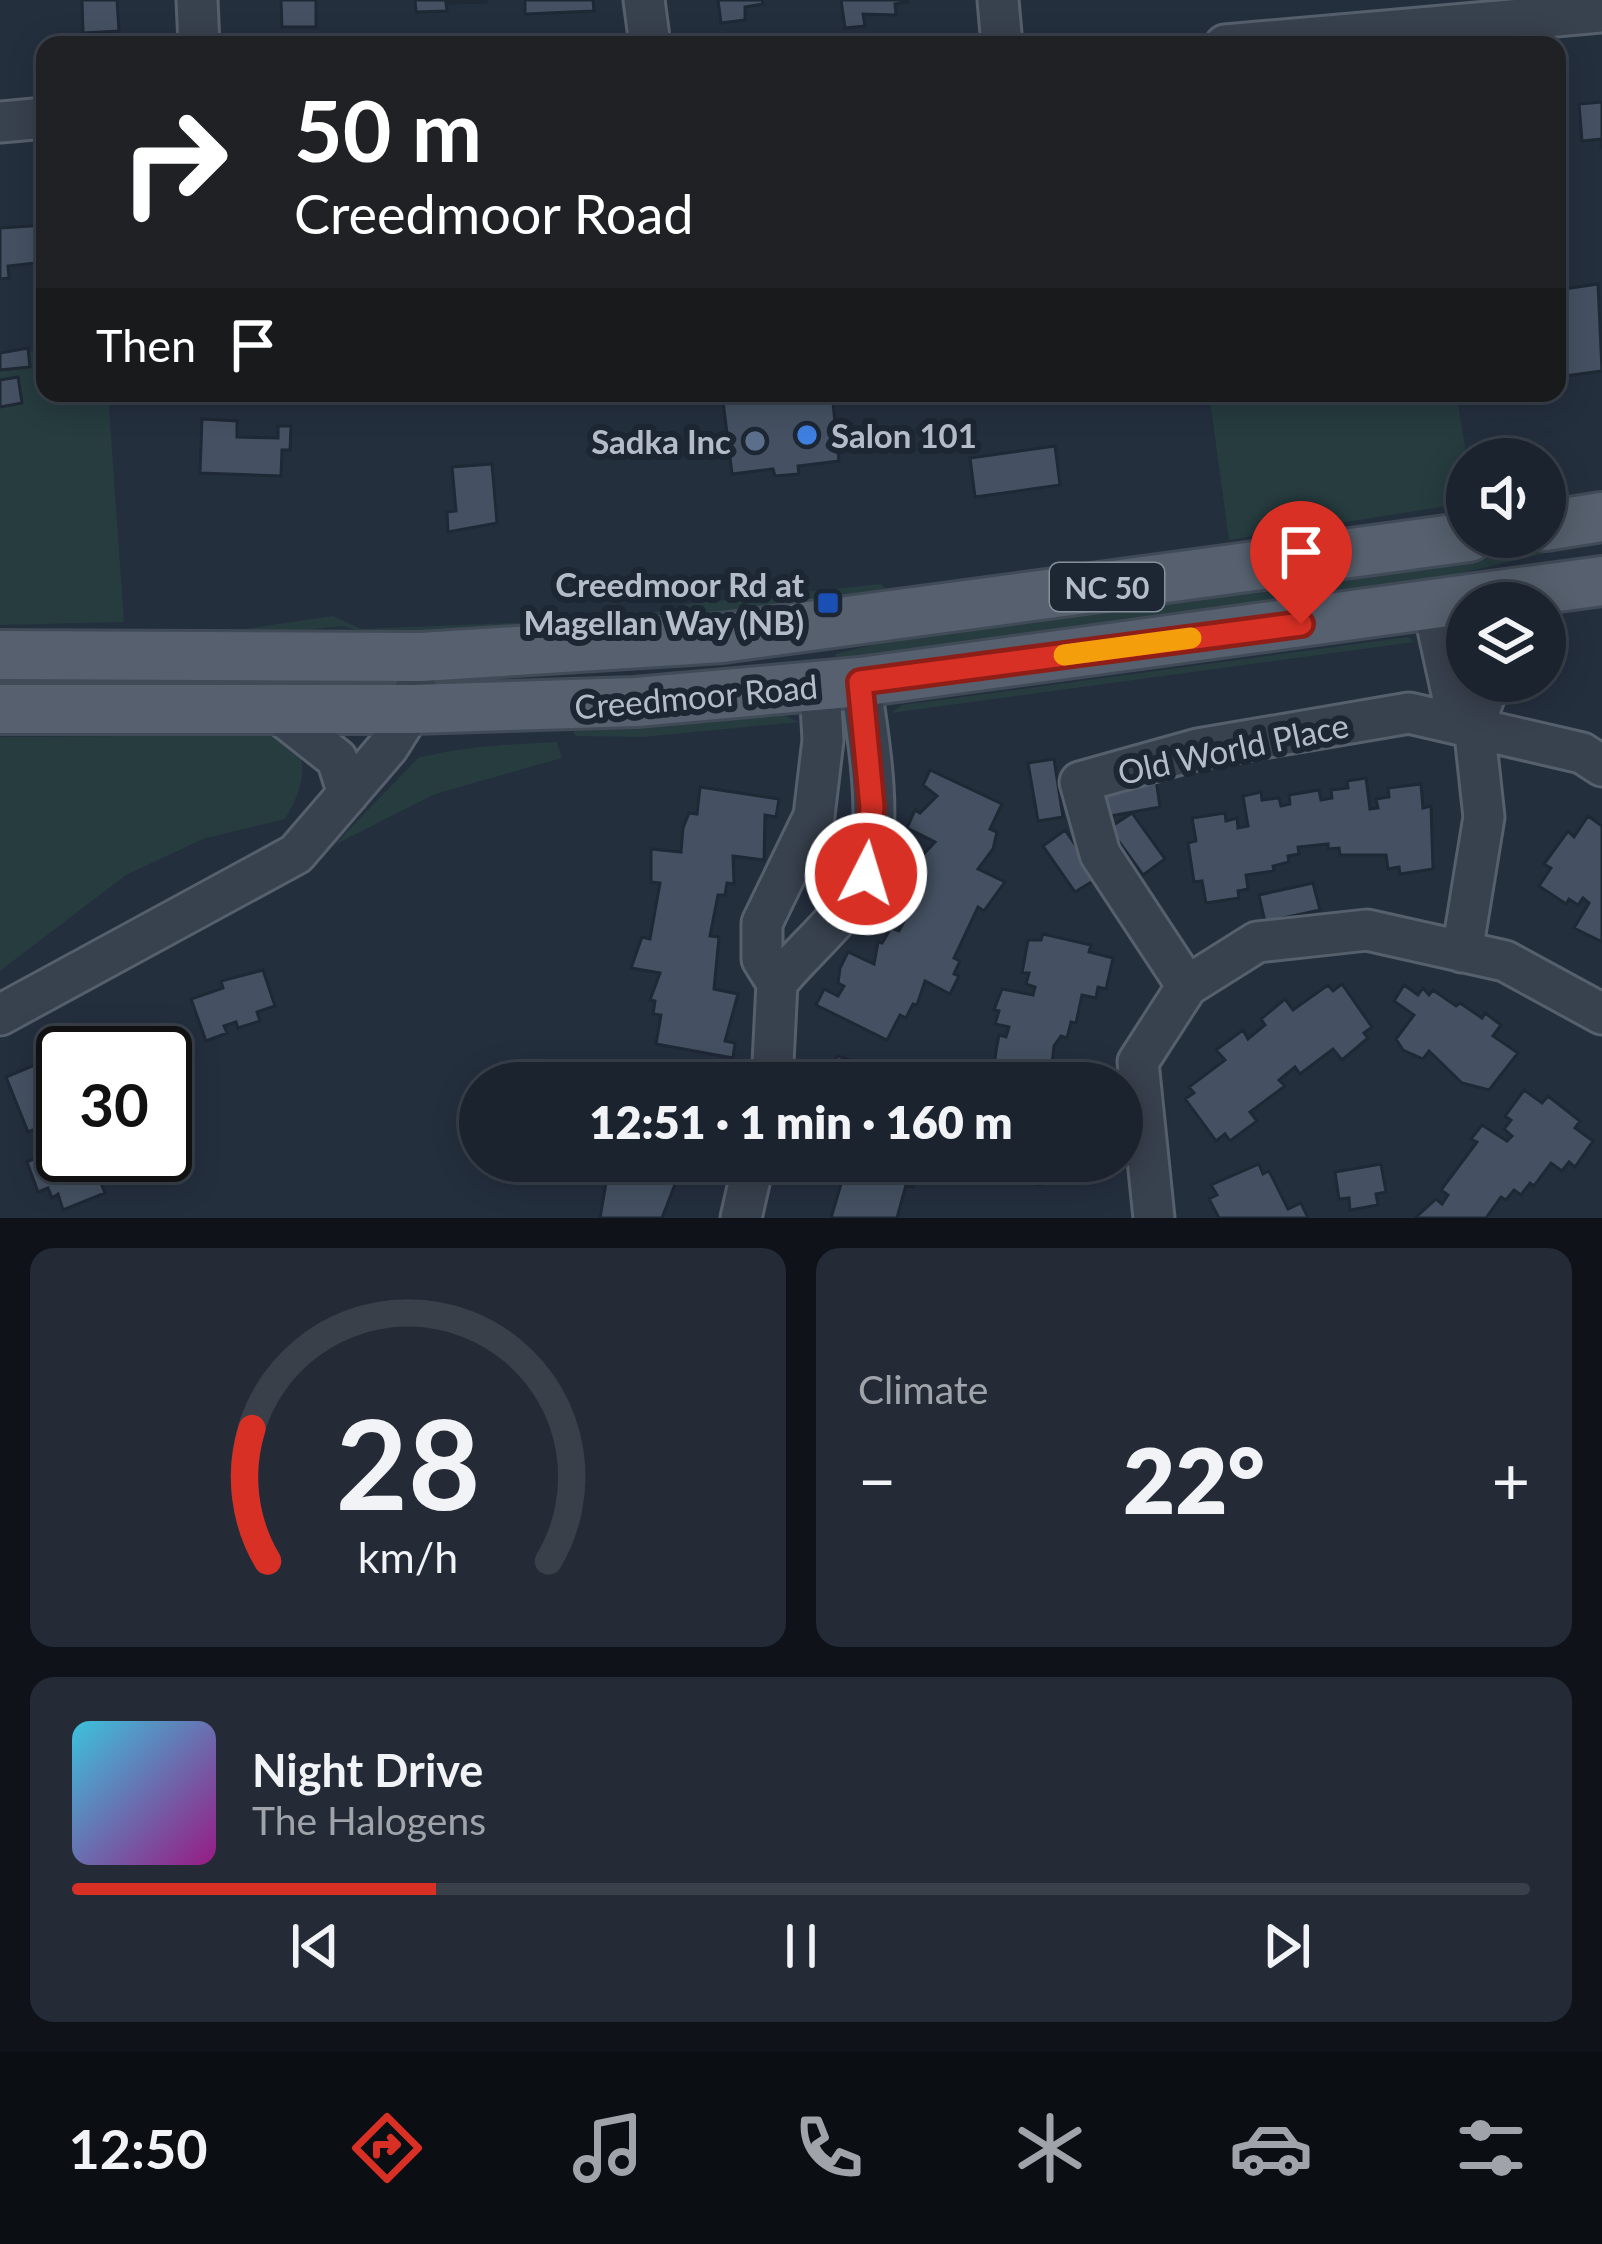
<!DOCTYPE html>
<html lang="en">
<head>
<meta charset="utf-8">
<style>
  :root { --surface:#1b232e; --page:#242b36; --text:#f1f3f6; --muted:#a0a4aa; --line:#39404a; --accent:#d93025 }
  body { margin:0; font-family:Lato,sans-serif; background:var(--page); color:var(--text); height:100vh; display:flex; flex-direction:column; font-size:45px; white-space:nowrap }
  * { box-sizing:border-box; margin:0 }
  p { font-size:39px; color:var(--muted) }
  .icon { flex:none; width:66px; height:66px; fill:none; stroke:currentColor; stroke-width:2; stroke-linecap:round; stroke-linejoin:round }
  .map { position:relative; height:1218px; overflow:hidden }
  .side { display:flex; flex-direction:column; gap:30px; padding:30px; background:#0f1319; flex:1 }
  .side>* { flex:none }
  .banner { position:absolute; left:36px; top:36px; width:1530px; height:366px; border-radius:24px; box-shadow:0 6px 30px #0003,0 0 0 3px var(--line); background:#202124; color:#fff; overflow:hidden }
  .controls { position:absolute; left:1446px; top:438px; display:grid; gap:24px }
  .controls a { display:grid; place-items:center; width:120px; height:120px; border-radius:50%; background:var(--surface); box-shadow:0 6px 30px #0003,0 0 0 3px var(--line); font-size:60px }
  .speed { position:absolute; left:36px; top:1026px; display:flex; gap:24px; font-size:60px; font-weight:700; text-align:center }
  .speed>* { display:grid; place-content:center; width:156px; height:156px; border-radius:50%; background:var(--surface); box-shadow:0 6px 30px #0003,0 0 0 3px var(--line); line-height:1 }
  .speed .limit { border:6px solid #111; border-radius:18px; background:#fff; color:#111 }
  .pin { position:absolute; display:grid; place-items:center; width:102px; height:102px; color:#fff; margin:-123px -51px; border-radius:50% 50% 50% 0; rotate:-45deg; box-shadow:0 0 12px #0007 }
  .pin .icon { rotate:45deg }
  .me { position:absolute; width:132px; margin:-66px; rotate:5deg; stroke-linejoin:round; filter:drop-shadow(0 0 9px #0008) }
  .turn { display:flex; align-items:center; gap:42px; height:252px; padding:0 60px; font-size:54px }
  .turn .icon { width:156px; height:156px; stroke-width:2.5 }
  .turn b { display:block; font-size:84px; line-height:102px }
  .then { display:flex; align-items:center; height:114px; padding:0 60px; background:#0003; gap:24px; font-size:45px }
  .big { font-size:90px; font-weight:800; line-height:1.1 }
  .side .tile { flex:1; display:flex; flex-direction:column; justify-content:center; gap:18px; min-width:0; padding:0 42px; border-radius:24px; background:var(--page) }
  .side .dial { align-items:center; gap:0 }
  .dial svg { height:312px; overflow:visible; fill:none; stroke:var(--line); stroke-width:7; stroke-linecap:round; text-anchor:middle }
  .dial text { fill:var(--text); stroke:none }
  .song { display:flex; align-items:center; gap:36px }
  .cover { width:144px; height:144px; border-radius:18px; background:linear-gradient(135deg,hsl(190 70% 55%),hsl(310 70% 35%)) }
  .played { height:12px; border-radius:6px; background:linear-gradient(90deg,var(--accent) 25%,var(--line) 25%) }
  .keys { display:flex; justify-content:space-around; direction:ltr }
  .heat { display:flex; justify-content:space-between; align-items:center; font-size:66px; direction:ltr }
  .side .tiles { flex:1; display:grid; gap:30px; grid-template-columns:1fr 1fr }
  .tile:last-child { grid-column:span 2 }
  .trip { position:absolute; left:459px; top:1062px; width:684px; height:120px; border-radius:60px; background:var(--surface); box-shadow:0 6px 30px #0003,0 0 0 3px var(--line); font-weight:800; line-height:120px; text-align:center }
  .menu { display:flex; height:192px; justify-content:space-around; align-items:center; background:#0b0e12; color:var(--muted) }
  .menu .icon { width:84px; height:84px }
  .menu .selected { color:var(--accent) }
  .menu b { font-size:54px; color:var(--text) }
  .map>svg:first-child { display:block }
</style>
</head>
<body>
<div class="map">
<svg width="1602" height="1218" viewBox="0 0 1602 1218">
  <rect width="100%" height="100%" fill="#242f3e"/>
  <path fill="#263c3f" d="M45,351V393H108L124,622L0,625V354Z
    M1209,393H1456L1467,459V503L1229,540Z
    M1565,536L1567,548L1374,594L837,664L835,654L955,625Z
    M881,584L886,589L872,601L634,623L631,618L687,604Z
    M333,616L361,629L607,619L603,624L374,636L343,626L235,637L233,631Z
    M1408,637L1414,642L891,713L902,705Z
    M783,715L799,722L643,737L576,736L573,731Z
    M272,735C318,746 303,790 285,819L203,839L126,875L0,971V737Z
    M557,742L562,758L435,794L334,845L418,758C459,747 509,744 557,742Z"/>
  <path fill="#455162" stroke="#1f2835" stroke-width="3" d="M82,0H117L119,31L83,33Z
    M281,0H316V27H282Z
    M415,0H486V2L446,3L447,11L416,12Z
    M525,0H593L594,11L525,14Z
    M718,0H762L763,4L745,7V20L721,23Z
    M841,0H908V2L895,4L896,15L863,14L865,26L845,28Z
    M1602,102V147H1601V139L1582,141L1579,104Z
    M45,225V262L8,266L9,278L0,279V228Z
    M1598,284L1602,371L1557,377V290Z
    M28,348L30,367L0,370V353Z
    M18,377L22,403L0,407V380Z
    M722,393H832L839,461L798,466L799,474L775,476L773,469L732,474Z
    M202,419L237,421V437L278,438V426H291L290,450H282L281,476L200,473Z
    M1055,446L1060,485L975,497L970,458Z
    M492,464L497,523L448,532L447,512L456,511L452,467Z
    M1054,759L1063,817L1038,821L1028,763Z
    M930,770L1002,804L990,829L997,832L993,849L978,869L1005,882L984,911L978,907L954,958L960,961L954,974L959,976L950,994L925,981L917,1005L913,1004L906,1018L900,1015L887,1040L816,1005L824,989L838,996L844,986L838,983L840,968L848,952L874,964L878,942L882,943L891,928L899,931L911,908L907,906L923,881L917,879L924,862L919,859L935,842L907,828L915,810L920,813L937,796L923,785Z
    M1366,778L1370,809L1378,808L1376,799L1389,797L1388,788L1421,784L1423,808L1431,806L1433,869L1400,874L1399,867L1388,869L1386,855H1340L1339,848L1328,849V844L1298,847L1299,854L1288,856L1289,862L1273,866L1274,871L1246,875L1248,889L1238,891L1239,898L1206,903L1202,881L1194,882L1188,843L1196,841L1192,818L1225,813L1226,821L1237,818L1238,828L1248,826L1243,796L1261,792L1262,800L1279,798L1281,806L1290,804L1289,795L1319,790L1321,800L1332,798L1331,790L1348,788L1347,781Z
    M1156,779L1160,807L1105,817L1100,788Z
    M700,787L779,799L776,817L765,815L764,860L733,856L734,884L727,883L725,895H718L710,936L719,937L714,989L738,994L725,1041L735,1043L733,1058L656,1044L661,1015L653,1014L655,1001L650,1000L660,973L631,968L642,937L650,939L660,883L651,882V849L681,852L683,828L689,813L697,814Z
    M1132,813L1165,859L1143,875L1109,828Z
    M1588,816L1602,826V942L1574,928L1589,903L1583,898L1578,905L1569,899L1566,904L1539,886L1551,868L1544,864L1568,831L1574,837Z
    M1065,830L1098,878L1075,892L1043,846Z
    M1313,883L1320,910L1265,922L1259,895Z
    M1043,934L1091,945L1089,952L1113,958L1106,989L1098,987L1096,998L1082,995L1076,1023L1071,1022L1067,1038L1061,1036L1054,1046L1050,1083H991L992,1075L1001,1077L1002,1068L994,1066L996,1051L999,1035L1006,1037L1009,1027L995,1024L999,1011L994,1010L1002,989L1033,995L1035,987L1026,984L1029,973H1022L1028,940H1041Z
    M263,970L275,1006L257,1012L260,1021L238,1028L236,1022L224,1026L227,1033L206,1041L191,999L223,988L221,981Z
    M1342,984L1372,1027L1364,1033L1368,1038L1342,1060L1333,1049L1300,1074L1295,1067L1279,1080L1285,1086L1250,1112L1257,1121L1230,1141L1225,1134L1216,1141L1185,1099L1194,1093L1189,1087L1225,1060L1216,1050L1243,1030L1248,1039L1265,1025L1261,1019L1285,999L1293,1010L1328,985L1333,991Z
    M1404,985L1418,995L1423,988L1429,995L1433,990L1456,1006L1460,1003L1482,1018L1485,1013L1501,1025L1493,1036L1518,1053L1489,1090L1462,1083L1429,1051L1423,1059L1403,1050L1396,1039L1414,1015L1394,1001Z
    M63,1053V1118L28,1132L6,1077Z
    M837,1056L913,1079L911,1083H847L848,1077L832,1072Z
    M1524,1090L1542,1103L1548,1096L1580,1121L1575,1128L1593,1141L1575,1167L1569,1162L1562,1171L1551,1163L1534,1186L1530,1183L1521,1195L1514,1190L1506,1200L1501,1197L1486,1218H1415L1436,1199L1442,1204L1448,1195L1441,1190L1477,1142L1471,1139L1482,1125L1507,1141L1512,1136L1504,1129L1511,1120L1505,1116Z
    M63,1146V1155H110L114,1164L96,1171L105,1193L63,1210L58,1194L52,1198L48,1188L38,1192L27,1162Z
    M601,1161H684L662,1218H600L608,1171L600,1170Z
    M841,1161H926L913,1187L906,1185L897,1218H831L846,1167Z
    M983,1161H1070L1066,1182L1043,1176L1041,1185L998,1177L999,1168L982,1166Z
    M1259,1164L1263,1174L1269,1171L1288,1209L1301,1203L1308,1218H1219L1209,1199L1217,1195L1211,1185Z
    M1381,1164L1386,1192L1376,1194L1378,1205L1350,1210L1349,1198L1339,1199L1335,1172Z"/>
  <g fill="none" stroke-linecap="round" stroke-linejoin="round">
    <g stroke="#565f6c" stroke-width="45">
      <path id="minor" d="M197,0L199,45
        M644,0L650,45
        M998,0L1002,45
        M1225,45L1602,12
        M0,122L45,118
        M1433,606L1453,698L1474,725
        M271,707L337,759L348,794
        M1462,952L1484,817L1474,725L1490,681
        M777,983C801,952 852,911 865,876C884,827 868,734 860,682
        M1187,986L1100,854L1080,782L1198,749L1409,713L1582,753L1602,766
        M0,1015L296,854L388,747L412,709L416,686
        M772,1083L777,983L762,959V923L814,816L823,740L820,687
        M741,1218L754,1161
        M1154,1218L1138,1062L1187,986L1257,942L1367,930L1505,961L1602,1014"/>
    </g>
    <g stroke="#414a57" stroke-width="54">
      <path id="major" d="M1545,526L1602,517
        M0,655L421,657L722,638L1469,537
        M0,709H412L636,702L860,682L1602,581"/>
    </g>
    <use href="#minor" stroke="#38414e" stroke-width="39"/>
    <use href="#major" stroke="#56606e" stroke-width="48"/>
  </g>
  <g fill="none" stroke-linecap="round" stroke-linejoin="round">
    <g stroke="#8d1f18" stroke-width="30">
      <path id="route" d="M866,874L872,807L860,682L1301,624"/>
    </g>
    <use href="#route" stroke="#d93025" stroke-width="21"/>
    <path stroke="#f59e0b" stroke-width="21" d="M1064,655L1191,638"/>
  </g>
  <circle fill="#3f7fe0" stroke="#1d2633" stroke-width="4.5" cx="807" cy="435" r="12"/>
  <circle fill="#5c6f8a" stroke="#1d2633" stroke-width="4.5" cx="755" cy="441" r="12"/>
  <rect fill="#1a4fb4" stroke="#1d2633" stroke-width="4.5" x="816" y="591" width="24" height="24" rx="6"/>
  <g text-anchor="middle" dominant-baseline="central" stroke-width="12" stroke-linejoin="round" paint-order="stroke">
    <rect fill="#1d2633" stroke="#878f9c" stroke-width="3" x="1050" y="563" width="114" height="48" rx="9"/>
    <g font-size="30" font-weight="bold" fill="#b4bcc9">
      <text x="1107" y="587">NC 50</text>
    </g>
    <g font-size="33" font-weight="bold" fill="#b4bcc9" stroke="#1d2633" text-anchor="end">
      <text x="831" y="435" text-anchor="start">Salon 101</text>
      <text x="731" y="441">Sadka Inc</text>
      <text x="804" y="584">Creedmoor Rd at<tspan x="804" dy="38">Magellan Way (NB)</tspan></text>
    </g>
    <g font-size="33" fill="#b4bcc9" stroke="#1d2633">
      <text transform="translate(696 696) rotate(-5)">Creedmoor Road</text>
      <text transform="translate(1233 748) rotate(-12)">Old World Place</text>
    </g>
  </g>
</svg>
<div class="controls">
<a><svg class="icon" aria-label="sound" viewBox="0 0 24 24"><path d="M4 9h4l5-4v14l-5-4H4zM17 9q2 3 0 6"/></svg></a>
<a><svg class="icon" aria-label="layers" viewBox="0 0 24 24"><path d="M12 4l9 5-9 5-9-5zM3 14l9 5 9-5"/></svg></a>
</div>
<div class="speed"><div class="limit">30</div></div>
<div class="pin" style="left:1301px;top:624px;background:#d93025"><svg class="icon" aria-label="arrive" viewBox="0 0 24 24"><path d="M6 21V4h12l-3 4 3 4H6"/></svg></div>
<svg class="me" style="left:866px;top:874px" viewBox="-20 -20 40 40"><circle r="17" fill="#d93025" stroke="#fff" stroke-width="3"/><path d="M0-11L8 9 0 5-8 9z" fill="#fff"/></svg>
<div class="trip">12:51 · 1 min · 160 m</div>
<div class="banner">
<div class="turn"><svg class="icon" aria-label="right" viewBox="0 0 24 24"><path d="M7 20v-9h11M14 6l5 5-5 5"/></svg><div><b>50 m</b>Creedmoor Road</div></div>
<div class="then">Then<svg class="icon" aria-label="arrive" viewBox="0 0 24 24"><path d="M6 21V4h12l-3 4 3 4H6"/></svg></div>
</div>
</div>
<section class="side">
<div class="tiles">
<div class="tile dial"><svg viewBox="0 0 100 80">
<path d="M14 69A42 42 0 1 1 86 69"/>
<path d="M14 69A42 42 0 0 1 10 35" stroke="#d93025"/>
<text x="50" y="56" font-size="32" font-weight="700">28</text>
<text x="50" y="72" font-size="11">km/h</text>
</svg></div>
<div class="tile"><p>Climate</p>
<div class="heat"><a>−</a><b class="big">22°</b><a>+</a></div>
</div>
<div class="tile">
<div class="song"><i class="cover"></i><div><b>Night Drive</b><p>The Halogens</p></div></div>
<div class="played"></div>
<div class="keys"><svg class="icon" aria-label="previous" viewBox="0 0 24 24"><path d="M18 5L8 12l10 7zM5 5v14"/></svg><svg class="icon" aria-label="pause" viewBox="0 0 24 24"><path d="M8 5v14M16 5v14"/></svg><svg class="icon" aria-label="next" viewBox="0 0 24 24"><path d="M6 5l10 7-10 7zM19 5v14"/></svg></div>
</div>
</div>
</section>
<nav class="menu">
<b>12:50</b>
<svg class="icon selected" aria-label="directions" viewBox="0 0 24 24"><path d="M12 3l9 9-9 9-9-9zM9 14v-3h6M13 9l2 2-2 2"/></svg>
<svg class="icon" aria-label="music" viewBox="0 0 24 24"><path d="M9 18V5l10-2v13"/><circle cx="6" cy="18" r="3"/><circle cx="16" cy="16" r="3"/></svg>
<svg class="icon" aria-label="phone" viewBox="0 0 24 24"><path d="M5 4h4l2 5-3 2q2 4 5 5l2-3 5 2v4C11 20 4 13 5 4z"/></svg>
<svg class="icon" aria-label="climate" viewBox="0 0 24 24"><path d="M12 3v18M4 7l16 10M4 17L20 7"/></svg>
<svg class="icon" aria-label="car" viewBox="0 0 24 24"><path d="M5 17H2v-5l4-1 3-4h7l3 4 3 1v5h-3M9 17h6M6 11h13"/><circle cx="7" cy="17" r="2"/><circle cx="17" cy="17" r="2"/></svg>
<svg class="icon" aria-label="filters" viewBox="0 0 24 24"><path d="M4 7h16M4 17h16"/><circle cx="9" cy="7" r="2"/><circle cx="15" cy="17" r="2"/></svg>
</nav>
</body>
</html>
